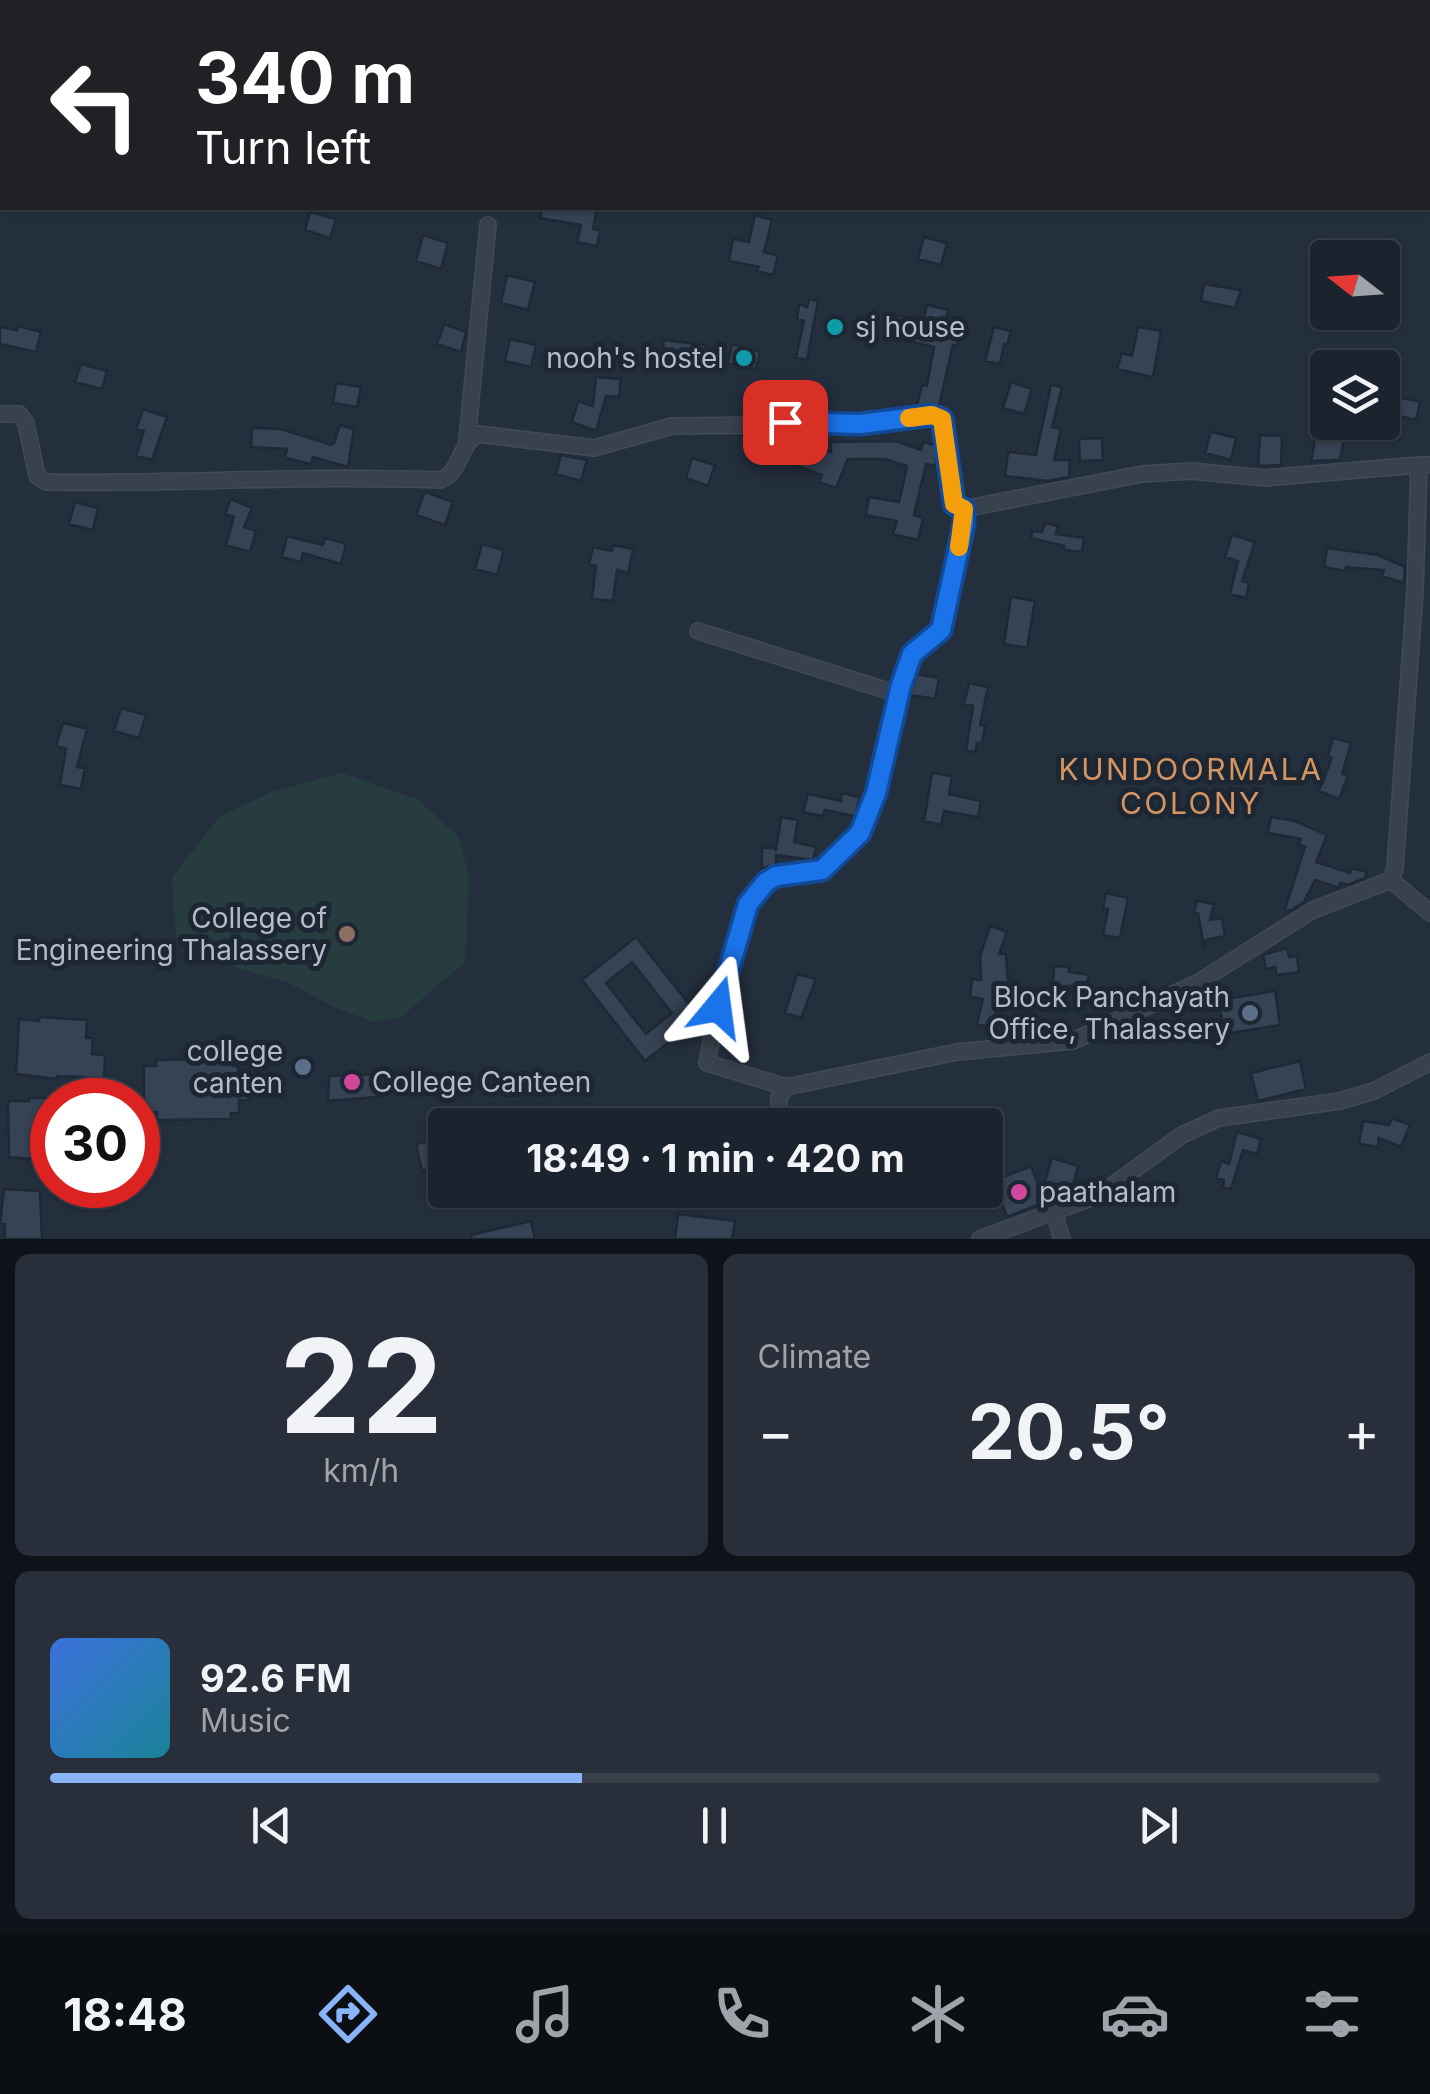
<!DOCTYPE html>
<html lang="en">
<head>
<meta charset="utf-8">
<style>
  :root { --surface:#1b232e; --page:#282f3a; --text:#f1f3f6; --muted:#a0a4aa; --line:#39404a; --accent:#8ab4f8 }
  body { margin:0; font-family:Inter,sans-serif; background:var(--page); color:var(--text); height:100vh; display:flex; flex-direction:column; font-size:38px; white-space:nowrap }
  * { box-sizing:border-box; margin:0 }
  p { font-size:32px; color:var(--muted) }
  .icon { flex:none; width:55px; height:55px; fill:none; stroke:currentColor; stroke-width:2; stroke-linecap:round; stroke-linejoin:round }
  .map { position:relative; height:1239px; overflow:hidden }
  .side { display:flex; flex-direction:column; gap:15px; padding:15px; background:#0f1319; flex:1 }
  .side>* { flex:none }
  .top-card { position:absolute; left:0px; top:0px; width:1430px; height:210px; box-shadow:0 2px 8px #0004,0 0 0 2px var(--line); background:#202124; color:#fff; overflow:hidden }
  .needle { width:65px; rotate:287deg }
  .controls { position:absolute; left:1310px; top:240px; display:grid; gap:20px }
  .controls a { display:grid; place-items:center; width:90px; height:90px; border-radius:10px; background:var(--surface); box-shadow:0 2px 8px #0004,0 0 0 2px var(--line); font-size:50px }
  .speed { position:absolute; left:30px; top:1078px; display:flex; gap:20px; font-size:50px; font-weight:700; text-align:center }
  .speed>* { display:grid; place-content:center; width:130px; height:130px; border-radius:50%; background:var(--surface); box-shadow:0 2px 8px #0004,0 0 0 2px var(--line); line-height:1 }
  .speed .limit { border:15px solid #d22; background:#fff; color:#111 }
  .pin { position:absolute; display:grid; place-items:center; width:85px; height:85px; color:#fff; margin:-42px; border-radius:20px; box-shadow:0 5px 15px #0006 }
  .me { position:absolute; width:110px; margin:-55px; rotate:16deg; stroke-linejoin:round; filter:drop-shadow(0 0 8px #0008) }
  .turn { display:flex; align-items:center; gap:35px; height:210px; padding:0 30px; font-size:45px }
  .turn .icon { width:130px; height:130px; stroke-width:2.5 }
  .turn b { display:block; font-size:70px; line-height:85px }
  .big { font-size:75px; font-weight:700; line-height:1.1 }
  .side .tile { flex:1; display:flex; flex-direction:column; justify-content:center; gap:15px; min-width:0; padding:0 35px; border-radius:15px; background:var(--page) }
  .side .dial { align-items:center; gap:0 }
  .dial b { font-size:130px; line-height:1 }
  .song { display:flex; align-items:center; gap:30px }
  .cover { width:120px; height:120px; border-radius:15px; background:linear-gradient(135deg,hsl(220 70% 55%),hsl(190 70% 35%)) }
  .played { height:10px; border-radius:5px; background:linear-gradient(90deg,var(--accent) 40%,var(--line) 40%) }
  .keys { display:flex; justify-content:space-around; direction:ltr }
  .heat { display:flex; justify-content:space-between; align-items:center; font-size:55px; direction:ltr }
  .side .tiles { flex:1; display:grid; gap:15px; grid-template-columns:1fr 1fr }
  .tile:last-child { grid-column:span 2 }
  .trip { position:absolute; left:428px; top:1108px; width:575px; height:100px; border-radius:10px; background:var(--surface); box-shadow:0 2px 8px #0004,0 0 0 2px var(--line); font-weight:700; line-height:100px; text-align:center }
  .tab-bar { display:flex; height:160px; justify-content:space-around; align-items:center; background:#0b0e12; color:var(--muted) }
  .tab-bar .icon { width:70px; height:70px }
  .tab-bar .current { color:var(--accent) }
  .tab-bar b { font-size:45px; color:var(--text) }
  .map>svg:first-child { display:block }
</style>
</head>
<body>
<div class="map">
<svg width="1430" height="1239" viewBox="0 0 1430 1239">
  <rect width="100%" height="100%" fill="#242f3e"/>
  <path fill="#263c3f" d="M342,773L417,799L458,836L469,876L465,962L401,1017L374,1022L334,1007L287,982L237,968L176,937L172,877L219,817L271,792Z"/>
  <path fill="#364354" stroke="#1f2835" stroke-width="2.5" fill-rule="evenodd" d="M542,208H597L593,229L600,230L597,246L577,242L581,225L540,218Z
    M310,212L336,219L330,238L305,230Z
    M755,215L772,220L764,252L778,256L773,275L757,271L759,267L729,261L733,239L749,242Z
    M423,235L448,243L441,269L416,261Z
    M924,237L947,243L941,265L918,259Z
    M507,275L535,282L528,310L501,303Z
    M1204,284L1241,290L1235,308L1201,301Z
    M809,299L818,301L807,360L796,357L804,321L797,319L799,304L807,307Z
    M927,305L948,310L945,328L960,331L957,346L953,345L939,406L917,405L922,385L927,386L934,347L888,336L894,314L923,322Z
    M444,324L466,332L461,352L437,344Z
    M18,326L41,332L36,352L0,344V327L17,330Z
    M994,327L1011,331L1007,345L1004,344L1000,364L985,361Z
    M1138,327L1161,331L1153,377L1117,369L1122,353L1132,356Z
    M510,339L536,345L531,367L505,361Z
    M664,340L705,345L703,366L662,362Z
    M732,344L760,352L756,369L728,363Z
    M81,364L107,371L102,389L75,382Z
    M596,377L621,379L619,397L606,396L596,431L572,422L578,401L593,406Z
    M1011,382L1032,389L1024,414L1003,408Z
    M336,383L361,387L357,407L333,403Z
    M1051,385L1062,387L1052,427L1061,429L1054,460H1070L1069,477L1048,481L1005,476L1008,452L1036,455Z
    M1390,395L1420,402L1416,420L1386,413Z
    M143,409L167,417L152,460L136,456L144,431L136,429Z
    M340,425L354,429L348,467L313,457L311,464L285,458L287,449L251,447L252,428L281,429L331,445L334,443Z
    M1317,430L1345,435L1340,460L1311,461Z
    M1211,432L1236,438L1231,460L1205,453Z
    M1260,435L1282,436L1281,465L1258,466Z
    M1102,438L1103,460L1080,461L1079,439Z
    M896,441L921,450L923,442L936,445V466L926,464L914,515L923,518L918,540L893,534L897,521L866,515L869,497L899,502L907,466L885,459H848L836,488L819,482L822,475L796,466L803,444L831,452V442Z
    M561,455L587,460L581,481L556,474Z
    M692,458L715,465L708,486L686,478Z
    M425,492L453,502L445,525L416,515Z
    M231,499L252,508L244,527L256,531L250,552L226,545L234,517L225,514Z
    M75,502L98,508L93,530L69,524Z
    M1045,523L1058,526L1056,534L1084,538L1082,552L1064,550V546L1031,538L1032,531L1042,532Z
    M1232,535L1255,542L1242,581L1249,583L1246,598L1230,594L1238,561L1225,557Z
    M287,536L323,545L325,538L346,544L341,564L303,553L301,562L282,557Z
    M482,544L504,550L497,575L475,569Z
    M613,545L633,549L628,573L617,570L613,601L592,599L596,566L589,564L593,547L612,551Z
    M1327,548L1378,555L1405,567L1404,583L1382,576L1384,570L1346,567L1345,571L1324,567Z
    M1011,597L1035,601L1027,648L1004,644Z
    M917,674L939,678L935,699L910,695Z
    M969,683L988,687L980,725L985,726L982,743H977L975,752L966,751L973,706L964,704Z
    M121,708L146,715L139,738L114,731Z
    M63,723L87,729L77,767L85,768L81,789L60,785L66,749L56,746Z
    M1333,738L1351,743L1342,774L1348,776L1339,799L1319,791L1332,758L1328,756Z
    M932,773L952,776L949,794L981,801L978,817L944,811L941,825L924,821Z
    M842,793L860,797L855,816L825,810L823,816L803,812L808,794L841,801Z
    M781,817L798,820L794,842L816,847L813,860L776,855V865L762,868V848H776V851Z
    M1271,817L1295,821L1327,835L1316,862L1350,873L1352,868L1367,872L1365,878L1348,885L1340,883L1339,888L1315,880L1304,902L1290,911L1285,909L1305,847L1298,844L1301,839L1268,833Z
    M1106,893L1128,898L1120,938L1103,935L1108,909L1103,908Z
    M1197,901L1214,904L1210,920L1222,918L1225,936L1206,940L1204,947L1198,913L1194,912Z
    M990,926L1007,932L999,954H1006L1008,980L1018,983L1012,1001L999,998L992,1028L977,1024L983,999L970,997L972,979L981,980L980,956Z
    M636,937L700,1018L645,1061L582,980ZM632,962L672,1013L646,1034L606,983Z
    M1287,948L1289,957L1297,956L1299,972L1277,975L1275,967L1266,969L1263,955Z
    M1054,966L1069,967V972L1089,975L1085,993L1075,991L1076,986H1053Z
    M797,974L816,979L801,1018L785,1013Z
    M1275,991L1280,1025L1224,1034L1219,1000Z
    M40,1017L87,1020L86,1038H93L92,1054L105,1055L104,1078L57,1076V1079L16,1074L19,1019L39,1021Z
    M233,1059V1066H238V1082L249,1080L250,1100H239V1113H231V1119L157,1120V1112L144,1113V1066H156V1060Z
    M1300,1061L1306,1089L1258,1101L1251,1073Z
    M376,1074L377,1097L328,1101L329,1076Z
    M29,1098H52V1139H46L47,1160L9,1157L8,1101H29Z
    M1392,1118L1410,1125L1401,1147L1379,1138L1378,1147L1359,1144L1363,1121L1389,1125Z
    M1237,1132L1261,1139L1257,1154L1243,1150L1231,1189L1223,1187L1224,1180L1216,1178L1221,1161L1229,1164Z
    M445,1138V1165L422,1171L416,1144Z
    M1052,1158L1078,1166L1072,1189L1045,1181Z
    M1031,1166L1045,1202L1007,1217L993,1181Z
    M4,1189L40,1191L42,1239H5V1224H0Z
    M678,1214L735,1221L732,1239H675Z
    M531,1221L535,1239H472L471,1235Z"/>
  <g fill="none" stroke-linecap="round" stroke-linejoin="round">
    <g stroke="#414a57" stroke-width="18">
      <path id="street" d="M444,0V2
        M654,0V2
        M790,0L795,2
        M716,2L718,0
        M827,2V0
        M0,4L2,5
        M0,414H19L26,423L37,476L46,482C177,484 308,475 440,480C462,472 458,445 478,434L594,448L672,426L860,424L932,415L942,419L945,430L954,504L963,509L1142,474L1191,471L1265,478L1419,465
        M467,440L488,225
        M698,631L898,694
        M1391,880L1430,913
        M786,1087L707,1063L718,1007L749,905L766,882L776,876L822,870L860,833L876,793L901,685L912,654L941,630L964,524L963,509
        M779,1125V1097L786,1087L957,1052L1073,1041L1197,983L1313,910L1391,880L1395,868L1415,591L1419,465H1430
        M1054,1212L1062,1239
        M980,1239L1099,1195L1182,1135L1219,1118L1340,1101L1374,1091L1430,1062"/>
    </g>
    <use href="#street" stroke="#38414e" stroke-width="15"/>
  </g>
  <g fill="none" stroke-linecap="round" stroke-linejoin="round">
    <g stroke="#114b97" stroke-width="25">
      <path id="route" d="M718,1007L748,904L766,882L776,876L822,870L860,833L876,793L901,685L912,654L941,630L964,524V509L954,504L942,419L932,415L860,424L785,422"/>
    </g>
    <use href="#route" stroke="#1a73e8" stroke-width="18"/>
    <path stroke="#f59e0b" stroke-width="18" d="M909,418L932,415L942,419L954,504L964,509L959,547"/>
  </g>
  <g fill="#0f9aa8" stroke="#1d2633" stroke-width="4">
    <circle cx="835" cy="327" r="10"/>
    <circle cx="744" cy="358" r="10"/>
  </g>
  <circle fill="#8d6e63" stroke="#1d2633" stroke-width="4" cx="347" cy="934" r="10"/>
  <g fill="#5c6f8a" stroke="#1d2633" stroke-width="4">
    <circle cx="1250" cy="1013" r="10"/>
    <circle cx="303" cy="1067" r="10"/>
  </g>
  <g fill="#d1479c" stroke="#1d2633" stroke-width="4">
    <circle cx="352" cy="1082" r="10"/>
    <circle cx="1019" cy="1192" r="10"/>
  </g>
  <g text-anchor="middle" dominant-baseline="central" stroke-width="10" stroke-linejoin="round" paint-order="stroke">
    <g font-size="28" fill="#b4bcc9" stroke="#1d2633" text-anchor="end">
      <text x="855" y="327" text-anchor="start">sj house</text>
      <text x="724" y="358">nooh's hostel</text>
      <text x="327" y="918">College of<tspan x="327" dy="32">Engineering Thalassery</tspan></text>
      <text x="1230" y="997">Block Panchayath<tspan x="1230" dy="32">Office, Thalassery</tspan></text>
      <text x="283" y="1051">college<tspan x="283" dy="32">canten</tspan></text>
      <text x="372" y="1082" text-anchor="start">College Canteen</text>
      <text x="1039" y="1192" text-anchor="start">paathalam</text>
    </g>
    <g font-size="30" letter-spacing="2.5" fill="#d59563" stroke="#1d2633">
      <text x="1191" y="769">KUNDOORMALA<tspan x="1191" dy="34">COLONY</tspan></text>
    </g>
  </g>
</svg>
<div class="controls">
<a><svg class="needle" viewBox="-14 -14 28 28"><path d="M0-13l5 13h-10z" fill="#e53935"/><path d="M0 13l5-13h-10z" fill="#a0a4aa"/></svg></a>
<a><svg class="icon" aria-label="layers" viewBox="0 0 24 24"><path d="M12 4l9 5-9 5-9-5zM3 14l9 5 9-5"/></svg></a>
</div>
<div class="speed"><div class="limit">30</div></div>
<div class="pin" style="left:785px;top:422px;background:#d93025"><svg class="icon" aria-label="arrive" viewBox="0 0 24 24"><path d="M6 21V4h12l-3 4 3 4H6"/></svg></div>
<svg class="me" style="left:718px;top:1007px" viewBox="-20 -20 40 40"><path d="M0-17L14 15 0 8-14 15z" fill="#1a73e8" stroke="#fff" stroke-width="4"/></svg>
<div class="trip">18:49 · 1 min · 420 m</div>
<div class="top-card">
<div class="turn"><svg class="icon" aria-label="left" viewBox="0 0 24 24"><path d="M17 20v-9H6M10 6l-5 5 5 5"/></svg><div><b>340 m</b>Turn left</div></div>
</div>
</div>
<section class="side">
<div class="tiles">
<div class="tile dial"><b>22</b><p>km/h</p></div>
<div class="tile"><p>Climate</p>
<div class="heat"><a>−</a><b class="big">20.5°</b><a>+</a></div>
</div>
<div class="tile">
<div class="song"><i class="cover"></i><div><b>92.6 FM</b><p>Music</p></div></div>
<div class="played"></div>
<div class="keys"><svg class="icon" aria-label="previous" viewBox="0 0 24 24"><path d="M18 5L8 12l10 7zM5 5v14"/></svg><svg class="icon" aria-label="pause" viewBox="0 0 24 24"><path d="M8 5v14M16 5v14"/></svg><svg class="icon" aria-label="next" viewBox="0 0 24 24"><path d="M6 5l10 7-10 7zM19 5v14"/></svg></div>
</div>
</div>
</section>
<nav class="tab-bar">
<b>18:48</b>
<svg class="icon current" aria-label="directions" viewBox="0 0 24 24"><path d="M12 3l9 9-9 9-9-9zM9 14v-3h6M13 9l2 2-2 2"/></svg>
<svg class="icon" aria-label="music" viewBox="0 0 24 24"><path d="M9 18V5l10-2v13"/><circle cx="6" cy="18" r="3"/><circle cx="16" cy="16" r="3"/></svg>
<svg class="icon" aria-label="phone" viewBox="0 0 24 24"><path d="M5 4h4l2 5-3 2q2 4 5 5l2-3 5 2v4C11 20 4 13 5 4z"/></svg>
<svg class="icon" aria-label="climate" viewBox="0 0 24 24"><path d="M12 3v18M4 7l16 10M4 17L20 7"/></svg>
<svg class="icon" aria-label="car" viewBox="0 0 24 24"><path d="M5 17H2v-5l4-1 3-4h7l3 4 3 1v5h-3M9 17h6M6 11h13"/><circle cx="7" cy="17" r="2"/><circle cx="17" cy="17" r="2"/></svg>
<svg class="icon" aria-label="filters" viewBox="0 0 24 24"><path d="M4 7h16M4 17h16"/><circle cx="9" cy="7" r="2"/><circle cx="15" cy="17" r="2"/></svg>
</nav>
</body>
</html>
